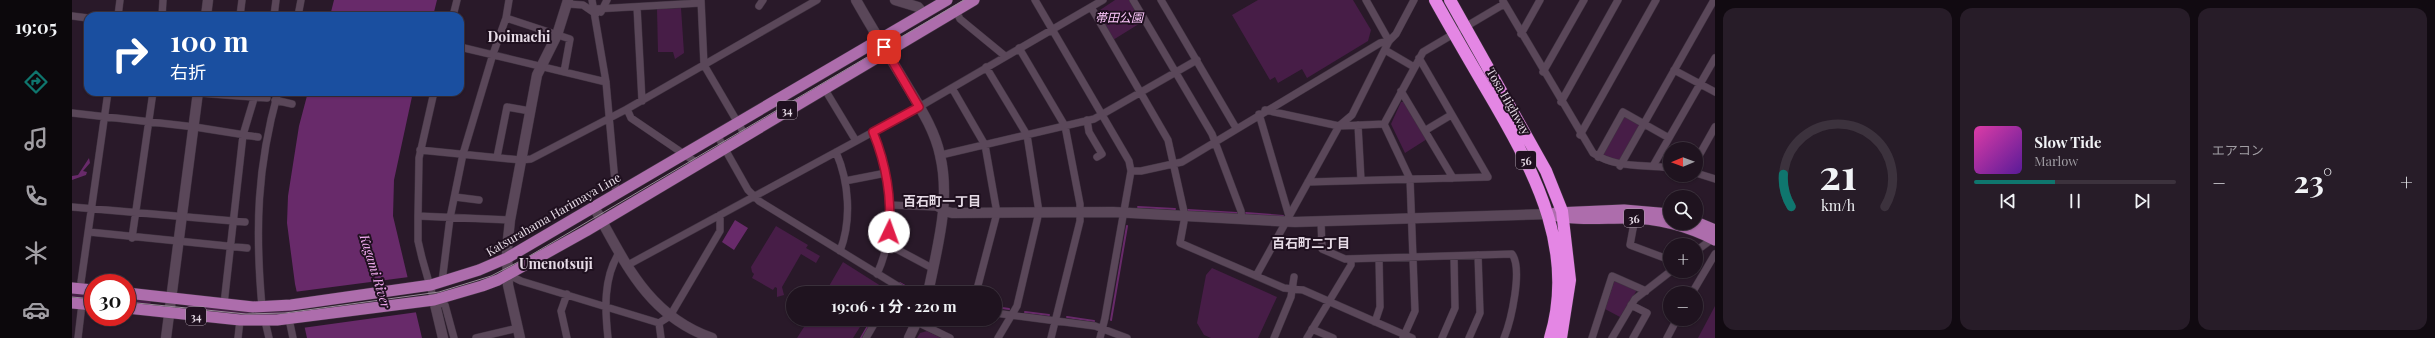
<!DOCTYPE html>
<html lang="ja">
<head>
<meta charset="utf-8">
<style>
  :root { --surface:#1f131f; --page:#271c28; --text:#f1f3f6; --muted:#a19ea4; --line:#3c323d; --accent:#0f766e }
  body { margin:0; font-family:"Playfair Display","Noto Sans JP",serif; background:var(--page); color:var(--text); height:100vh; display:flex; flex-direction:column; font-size:15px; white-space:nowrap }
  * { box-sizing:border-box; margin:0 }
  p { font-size:13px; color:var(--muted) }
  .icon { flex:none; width:22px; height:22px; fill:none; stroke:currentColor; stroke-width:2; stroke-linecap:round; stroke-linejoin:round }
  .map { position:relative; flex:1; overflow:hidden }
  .panel { display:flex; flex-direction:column; gap:8px; padding:8px; background:#110a11; width:720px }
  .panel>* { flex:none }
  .top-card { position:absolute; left:12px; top:12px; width:380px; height:84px; border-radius:12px; box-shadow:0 1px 3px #0004,0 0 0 1px var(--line); background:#1a4fa0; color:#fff; overflow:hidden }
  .needle { width:26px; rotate:269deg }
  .tools { position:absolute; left:1591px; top:142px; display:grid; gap:8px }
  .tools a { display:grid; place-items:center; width:40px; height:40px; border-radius:50%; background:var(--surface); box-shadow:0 1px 3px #0004,0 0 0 1px var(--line); font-size:20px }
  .speed { position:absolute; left:12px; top:274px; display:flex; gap:8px; font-size:20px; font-weight:700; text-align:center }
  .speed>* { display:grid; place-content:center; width:52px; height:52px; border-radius:50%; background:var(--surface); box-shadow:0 1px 3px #0004,0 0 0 1px var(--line); line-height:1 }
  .speed .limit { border:6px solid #d22; background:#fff; color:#111 }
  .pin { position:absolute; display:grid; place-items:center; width:34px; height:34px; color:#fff; margin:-17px; border-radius:8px; box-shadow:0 2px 6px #0006 }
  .me { position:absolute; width:44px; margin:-22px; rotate:3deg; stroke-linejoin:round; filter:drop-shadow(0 0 3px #0008) }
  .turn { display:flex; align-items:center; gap:14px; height:84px; padding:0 20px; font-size:18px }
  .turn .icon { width:52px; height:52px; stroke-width:2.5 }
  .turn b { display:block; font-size:28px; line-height:34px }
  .big { font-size:30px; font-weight:700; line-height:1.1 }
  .panel .card { flex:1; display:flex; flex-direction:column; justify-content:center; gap:6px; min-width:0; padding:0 14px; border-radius:12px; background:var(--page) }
  .panel .dial { align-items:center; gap:0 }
  .dial svg { height:104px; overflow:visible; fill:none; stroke:var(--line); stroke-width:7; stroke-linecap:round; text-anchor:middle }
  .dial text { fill:var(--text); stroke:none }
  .song { display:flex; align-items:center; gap:12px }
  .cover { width:48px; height:48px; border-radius:6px; background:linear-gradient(135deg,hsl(320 70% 55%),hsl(270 70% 35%)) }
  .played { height:4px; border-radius:2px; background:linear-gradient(90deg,var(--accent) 40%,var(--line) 40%) }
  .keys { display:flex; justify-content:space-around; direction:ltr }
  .heat { display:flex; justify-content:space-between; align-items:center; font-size:22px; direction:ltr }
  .panel .tiles { flex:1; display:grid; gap:8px; grid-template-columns:repeat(3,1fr) }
  .trip { position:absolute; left:714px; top:286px; width:216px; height:40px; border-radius:20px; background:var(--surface); box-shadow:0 1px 3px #0004,0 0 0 1px var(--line); font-weight:700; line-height:40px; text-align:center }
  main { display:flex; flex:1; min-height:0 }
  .tabs { display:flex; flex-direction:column; width:72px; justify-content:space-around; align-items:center; background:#0c080c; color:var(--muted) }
  .tabs .icon { width:28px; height:28px }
  .tabs .active { color:var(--accent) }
  .tabs b { font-size:18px; color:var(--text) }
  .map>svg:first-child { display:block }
</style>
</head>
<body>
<main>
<nav class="tabs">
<b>19:05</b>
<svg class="icon active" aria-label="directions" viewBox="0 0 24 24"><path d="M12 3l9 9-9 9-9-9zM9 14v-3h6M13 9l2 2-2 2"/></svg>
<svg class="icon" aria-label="music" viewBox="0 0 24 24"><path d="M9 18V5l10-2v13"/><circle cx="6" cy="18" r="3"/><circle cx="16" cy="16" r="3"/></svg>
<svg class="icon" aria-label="phone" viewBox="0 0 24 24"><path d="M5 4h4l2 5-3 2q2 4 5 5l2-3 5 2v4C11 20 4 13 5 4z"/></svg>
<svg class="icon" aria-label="climate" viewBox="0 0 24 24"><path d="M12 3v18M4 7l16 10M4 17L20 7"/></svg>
<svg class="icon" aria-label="car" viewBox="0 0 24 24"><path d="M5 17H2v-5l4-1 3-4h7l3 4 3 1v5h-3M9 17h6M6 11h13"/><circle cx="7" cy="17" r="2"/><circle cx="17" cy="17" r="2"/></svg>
</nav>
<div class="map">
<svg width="1643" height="338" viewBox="0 0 1643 338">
  <rect width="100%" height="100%" fill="#291929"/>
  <path fill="#471d47" d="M1043,0H1057L1070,22L1041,40L1028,16V10Z
    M1186,0H1281L1299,30L1296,41L1235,78L1230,69L1206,83L1203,77L1198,80L1160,15Z
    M609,8L612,53L603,59L601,52H586L585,9Z
    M1329,102H1334L1355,139L1333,153L1319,124Z
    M1552,116L1569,125L1548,160L1532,157L1531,153Z
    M704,226L736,245L734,248L748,256L744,263L729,254L710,287L712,295L705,297V288L703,287L701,290L680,278L682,274L680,272L679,267Z
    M771,262L812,288L809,293H753Z
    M1140,268L1205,297L1186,338H1139L1132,335L1125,323L1134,275Z
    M1545,281L1565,290L1548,317L1533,309L1542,282Z
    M0,292L21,294V300L0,298Z
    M55,298L79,300L78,306L55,303Z
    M115,303L179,309L178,316L115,310Z
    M1643,306V338H1626Z
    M218,308L219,314L184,316V310Z
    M737,319H793L781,338H725Z
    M855,331L869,338H845L848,333Z"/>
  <path fill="#682a6a" d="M262,0H365L361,16H258Z
    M236,92H341L322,180L321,216L350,338H235L223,284L215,223L216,196L227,126Z
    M17,158L18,163L11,171L15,172L14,175L0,180V176L6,175Z
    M663,220L676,228L662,250L650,242Z"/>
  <path fill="#291929" d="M337,277L346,312L230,328L222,292Z"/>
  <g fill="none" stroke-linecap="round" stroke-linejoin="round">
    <path stroke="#682a6a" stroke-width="2" d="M1066,207L1103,209
      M1116,210L1165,213
      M1174,213L1211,216
      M828,283L842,291
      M815,293L818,288
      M923,307L937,309
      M953,312L977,315
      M995,317L1022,321
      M1039,320L1055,226
      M789,338L800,319"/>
    <g stroke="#403341" stroke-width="8">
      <path id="street" d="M520,0L534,82L544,193
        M629,0L632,65L673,135
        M963,0L1057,161L1059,171L1033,318L1028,338
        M1061,0L1140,134L1169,211L1170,220
        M1089,0L1164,128
        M1294,0L1317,41
        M1431,1L1521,153C1545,169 1571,164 1598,168
        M496,4L511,5L524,14
        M687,6L691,0
        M565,7L570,101
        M1019,7L1096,140L1113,216L1108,243L1212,288L1231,290L1340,338
        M523,9L629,3
        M884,11L888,19L933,56
        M529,12L535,0
        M0,16L16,18
        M46,16L48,0
        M90,16L91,0
        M168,16L170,0
        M202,16L204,0
        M226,16L229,0
        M381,16L385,0
        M434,18L498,39L492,72
        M1449,34L1468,0
        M388,47L534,82
        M947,48L993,126L1008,204V221L979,338
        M1313,50L1342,67
        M914,67L955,135L967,212L945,306L926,338
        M1602,70L1643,92
        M1471,72L1512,0
        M752,88L784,141
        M880,88L913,145L925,213L904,293
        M1329,91L1381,178
        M362,92L347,158L346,216V241L350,258L362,300L373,305L382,338
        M126,93L195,98
        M203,100L220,104
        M1489,102L1546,0
        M555,109L559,118L625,163
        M1193,110L1267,126L1312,124
        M0,113L123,127L186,137
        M1187,114L1217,216
        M1015,120L1017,132L1030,154L1025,157
        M1286,125L1289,180
        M1354,130L1379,115
        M801,132C819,177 826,228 805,274
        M645,135L676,190L687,201L837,293
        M1508,135L1584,0
        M1597,138L1643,58
        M348,150L449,160L459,159L555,109L745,0
        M764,152C777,182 780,220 768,251
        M869,155L1022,119L1125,60
        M425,157L435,107L458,111
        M1526,157L1551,112L1597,138L1581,166
        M1624,161L1643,127
        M1548,166L1642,0
        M1059,171H1069L1110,162L1308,43L1317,41
        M1624,173L1643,179
        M773,181L814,173
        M1236,182L1416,177L1347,58
        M383,197L407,200
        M818,205L864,207L872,211
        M0,207L173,222
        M346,216L438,220
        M1563,218L1558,245L1598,260
        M1249,221L1250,249L1273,259L1440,254C1451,269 1439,321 1432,338
        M17,232L175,248
        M60,238L81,92
        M815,244L860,268
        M1624,251L1643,237
        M554,266L847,107L1031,0
        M435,274L449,281L587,323L598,316L648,231V215
        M1184,276L1267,126L1280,115L1317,41L1324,34L1342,0
        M370,282L378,218L391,154L421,54L434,18L437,0
        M8,289L36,92
        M1620,293L1643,254
        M495,294L489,311L495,338
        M152,304L171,135L184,92
        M1559,305L1575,313L1561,338
        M190,307C183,229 185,167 206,92
        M923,313L1023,326L1055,338
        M217,319L221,338
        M193,321L197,338
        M845,322L878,338
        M1303,322L1308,307L1307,258
        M587,323L589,338
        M1240,329L1261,338
        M6,338L10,304
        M166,338L168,320
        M404,338L446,328
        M536,338C533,310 531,278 547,253
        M794,338L805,319
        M1202,338L1219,297L1222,277
        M1235,338L1279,265V259
        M1331,338L1343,311L1338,179L1312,124L1351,52L1432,4
        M1370,338L1383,308L1382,256
        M1397,338L1408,313L1406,255
        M1520,338L1540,276L1574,291
        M1540,338L1563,299L1599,271
        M1595,338L1605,319"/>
    </g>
    <g stroke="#403341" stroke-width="11">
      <path id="secondary" d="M784,0C801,30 819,59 837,89C849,109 863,131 868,155C879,201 865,248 856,293
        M823,0L846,7L852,14
        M134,16L136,0
        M522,207C553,262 575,315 640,338
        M872,211L880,213L1041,212L1223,222L1477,214
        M362,300L371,338
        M94,338L126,92
        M448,338L436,285L435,249L438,220L465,75L485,35L496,0
        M837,338L846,319"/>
    </g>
    <g stroke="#403341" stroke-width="12">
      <path id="primary" d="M1483,213L1552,210L1598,214
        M1477,214C1503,221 1528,218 1554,218C1585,218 1616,226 1643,240
        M1624,222L1643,230
        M0,288L21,290
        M55,293L181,307L219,305L359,285L407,270L435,258L875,0
        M0,303L21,305
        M55,308L168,320H205L362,300L410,286L426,280L514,231L902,0"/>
    </g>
    <g stroke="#403341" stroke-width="13">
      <path id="highway" d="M1363,0C1383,36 1403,70 1424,106C1465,177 1504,253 1478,338
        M1378,0L1474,171L1490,211L1498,280L1489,338"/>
    </g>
    <use href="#street" stroke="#5a4759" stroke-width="7"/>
    <use href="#secondary" stroke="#5a4759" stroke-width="10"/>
    <use href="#primary" stroke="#ad6dac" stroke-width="11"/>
    <use href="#highway" stroke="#e486e4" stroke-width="12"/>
    <path stroke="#978a97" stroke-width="1" d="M0,297L21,299
      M55,302L174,314L213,313L367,292L419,276L454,258L892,0"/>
  </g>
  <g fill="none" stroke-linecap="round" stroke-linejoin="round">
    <g stroke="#92132f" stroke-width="10">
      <path id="route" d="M812,47L847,107L801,132C814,164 820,197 817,232"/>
    </g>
    <use href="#route" stroke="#e11d48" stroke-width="7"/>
  </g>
  <g text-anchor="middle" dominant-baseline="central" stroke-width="4" stroke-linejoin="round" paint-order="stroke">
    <g fill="#1f101f" stroke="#aa9eaa" stroke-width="1">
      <rect x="705" y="101" width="20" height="18" rx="3"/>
      <rect x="1444" y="151" width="20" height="18" rx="3"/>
      <rect x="1552" y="209" width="20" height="18" rx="3"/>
      <rect x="114" y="307" width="20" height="18" rx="3"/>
    </g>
    <g font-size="11" font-weight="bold" fill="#e6dbe6">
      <text x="715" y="110">34</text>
      <text x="1454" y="160">56</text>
      <text x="1562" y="218">36</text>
      <text x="124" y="316">34</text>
    </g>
    <g font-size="12" font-style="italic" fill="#ffc9fe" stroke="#1f101f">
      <text x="1047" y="17">帯田公園</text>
    </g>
    <g font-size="12" fill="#e6dbe6" stroke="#1f101f">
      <text transform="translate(1437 101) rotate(60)">Tosa Highway</text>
      <text transform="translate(481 214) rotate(-30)">Katsurahama Harimaya Line</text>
    </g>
    <g font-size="13" font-weight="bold" fill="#e6dbe6" stroke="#1f101f">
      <text x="870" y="200">百石町一丁目</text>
      <text x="1239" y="242">百石町二丁目</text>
    </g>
    <g font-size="13" font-style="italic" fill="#f6aff5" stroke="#1f101f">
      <text transform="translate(304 271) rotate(73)">Kagami River</text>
    </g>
    <g font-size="14" font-weight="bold" fill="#e6dbe6" stroke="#1f101f">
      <text x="447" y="36">Doimachi</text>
      <text x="484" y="263">Umenotsuji</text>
    </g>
  </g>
</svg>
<div class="tools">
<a><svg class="needle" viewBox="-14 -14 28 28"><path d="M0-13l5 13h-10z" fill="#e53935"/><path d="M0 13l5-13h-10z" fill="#a19ea4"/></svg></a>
<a><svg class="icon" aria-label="search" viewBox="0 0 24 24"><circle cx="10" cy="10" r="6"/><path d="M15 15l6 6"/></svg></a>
<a>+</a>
<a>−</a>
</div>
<div class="speed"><div class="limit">30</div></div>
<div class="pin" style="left:812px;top:47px;background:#d93025"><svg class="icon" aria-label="arrive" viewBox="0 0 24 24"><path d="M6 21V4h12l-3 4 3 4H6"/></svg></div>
<svg class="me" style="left:817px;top:232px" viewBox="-20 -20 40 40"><circle r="19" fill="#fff"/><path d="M0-13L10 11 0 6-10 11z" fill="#e11d48"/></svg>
<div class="trip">19:06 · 1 分 · 220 m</div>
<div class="top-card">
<div class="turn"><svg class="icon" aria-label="right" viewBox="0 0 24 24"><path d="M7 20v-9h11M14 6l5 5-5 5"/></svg><div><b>100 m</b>右折</div></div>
</div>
</div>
<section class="panel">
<div class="tiles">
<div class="card dial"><svg viewBox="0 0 100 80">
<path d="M14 69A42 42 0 1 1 86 69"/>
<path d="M14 69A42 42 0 0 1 8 44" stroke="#0f766e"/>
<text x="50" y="56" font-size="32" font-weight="700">21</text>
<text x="50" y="72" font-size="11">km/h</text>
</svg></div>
<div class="card">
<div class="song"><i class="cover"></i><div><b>Slow Tide</b><p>Marlow</p></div></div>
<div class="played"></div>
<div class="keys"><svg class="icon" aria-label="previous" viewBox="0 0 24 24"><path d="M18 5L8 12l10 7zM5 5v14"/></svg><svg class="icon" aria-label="pause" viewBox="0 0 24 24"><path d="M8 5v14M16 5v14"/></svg><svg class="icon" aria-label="next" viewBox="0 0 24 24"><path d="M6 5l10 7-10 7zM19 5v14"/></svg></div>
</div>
<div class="card"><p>エアコン</p>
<div class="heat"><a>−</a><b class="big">23°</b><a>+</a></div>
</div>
</div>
</section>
</main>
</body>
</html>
